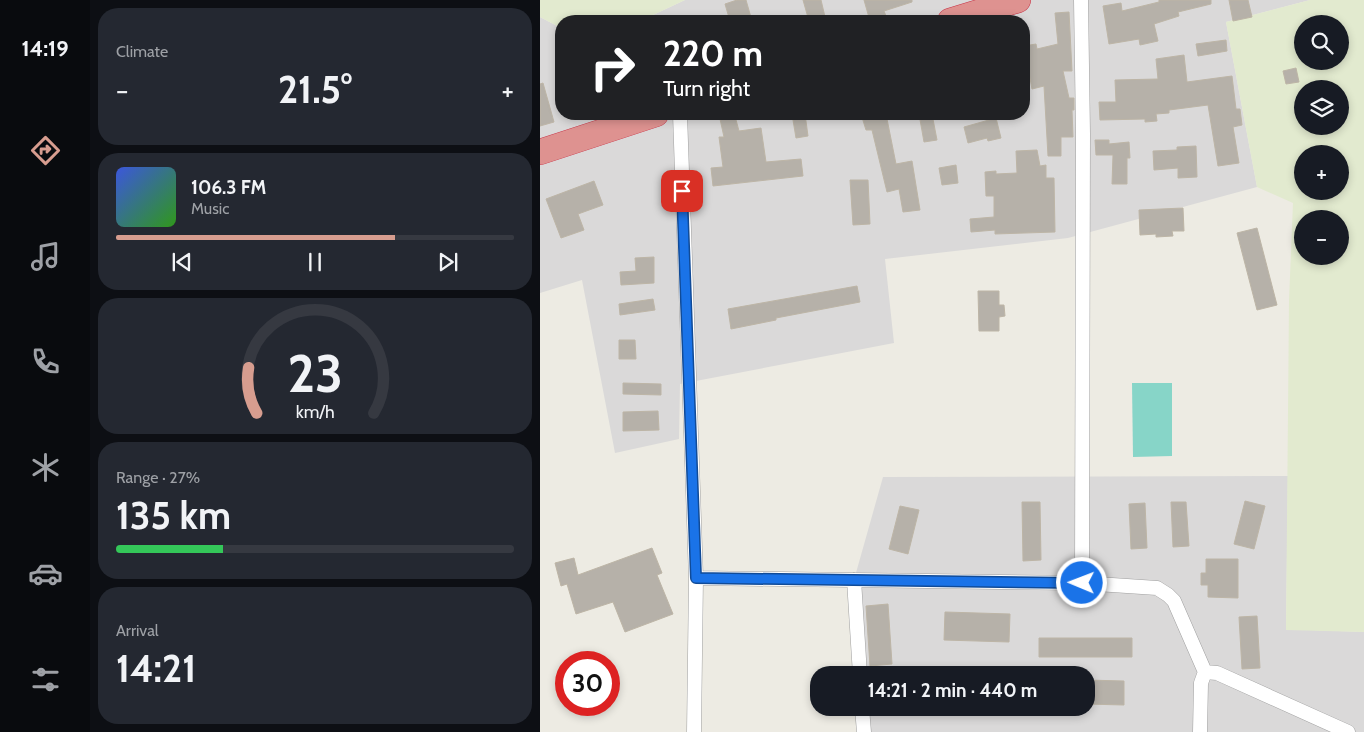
<!DOCTYPE html>
<html lang="en">
<head>
<meta charset="utf-8">
<style>
  :root { --surface:#171b24; --page:#242831; --text:#f1f3f6; --muted:#9ea1a6; --line:#363941; --accent:#d79d8f }
  body { margin:0; font-family:Cabin,sans-serif; background:var(--page); color:var(--text); height:100vh; display:flex; flex-direction:column; font-size:19px; white-space:nowrap }
  * { box-sizing:border-box; margin:0 }
  p { font-size:16px; color:var(--muted) }
  .icon { flex:none; width:28px; height:28px; fill:none; stroke:currentColor; stroke-width:2; stroke-linecap:round; stroke-linejoin:round }
  .map { position:relative; flex:1; overflow:hidden }
  .drawer { display:flex; flex-direction:column; gap:8px; padding:8px; background:#0d0f14; width:450px }
  .drawer>* { flex:none }
  .guide { position:absolute; left:15px; top:15px; width:475px; height:105px; border-radius:20px; box-shadow:0 2px 8px #0003; background:#202124; color:#fff; overflow:hidden }
  .buttons { position:absolute; left:754px; top:15px; display:grid; gap:10px }
  .buttons a { display:grid; place-items:center; width:55px; height:55px; border-radius:50%; background:var(--surface); box-shadow:0 2px 8px #0003; font-size:25px }
  .speed { position:absolute; left:15px; top:651px; display:flex; gap:10px; font-size:25px; font-weight:700; text-align:center }
  .speed>* { display:grid; place-content:center; width:65px; height:65px; border-radius:50%; background:var(--surface); box-shadow:0 2px 8px #0003; line-height:1 }
  .speed .limit { border:8px solid #d22; background:#fff; color:#111 }
  .pin { position:absolute; display:grid; place-items:center; width:42px; height:42px; color:#fff; margin:-21px; border-radius:10px; box-shadow:0 2px 8px #0006 }
  .me { position:absolute; width:55px; margin:-28px; rotate:271deg; stroke-linejoin:round; filter:drop-shadow(0 0 4px #0008) }
  .turn { display:flex; align-items:center; gap:18px; height:105px; padding:0 25px; font-size:22px }
  .turn .icon { width:65px; height:65px; stroke-width:2.5 }
  .turn b { display:block; font-size:35px; line-height:42px }
  .big { font-size:38px; font-weight:700; line-height:1.1 }
  .drawer .card { flex:1; display:flex; flex-direction:column; justify-content:center; gap:8px; min-width:0; padding:0 18px; border-radius:20px; background:var(--page) }
  .drawer .dial { align-items:center; gap:0 }
  .dial svg { height:130px; overflow:visible; fill:none; stroke:var(--line); stroke-width:7; stroke-linecap:round; text-anchor:middle }
  .dial text { fill:var(--text); stroke:none }
  .song { display:flex; align-items:center; gap:15px }
  .cover { width:60px; height:60px; border-radius:8px; background:linear-gradient(135deg,hsl(230 70% 55%),hsl(110 70% 35%)) }
  .played { height:5px; border-radius:2px; background:linear-gradient(90deg,var(--accent) 70%,var(--line) 70%) }
  .keys { display:flex; justify-content:space-around; direction:ltr }
  .heat { display:flex; justify-content:space-between; align-items:center; font-size:28px; direction:ltr }
  .charge { height:8px; border-radius:4px; background:linear-gradient(90deg,#34c759 27%,var(--line) 0) }
  .trip { position:absolute; left:270px; top:666px; width:285px; height:50px; border-radius:20px; background:var(--surface); box-shadow:0 2px 8px #0003; font-weight:700; line-height:50px; text-align:center }
  main { display:flex; flex:1; min-height:0 }
  .tab-bar { display:flex; flex-direction:column; width:90px; justify-content:space-around; align-items:center; background:#090b0e; color:var(--muted) }
  .tab-bar .icon { width:35px; height:35px }
  .tab-bar .active { color:var(--accent) }
  .tab-bar b { font-size:22px; color:var(--text) }
  .map>svg:first-child { display:block }
</style>
</head>
<body>
<main>
<nav class="tab-bar">
<b>14:19</b>
<svg class="icon active" aria-label="directions" viewBox="0 0 24 24"><path d="M12 3l9 9-9 9-9-9zM9 14v-3h6M13 9l2 2-2 2"/></svg>
<svg class="icon" aria-label="music" viewBox="0 0 24 24"><path d="M9 18V5l10-2v13"/><circle cx="6" cy="18" r="3"/><circle cx="16" cy="16" r="3"/></svg>
<svg class="icon" aria-label="phone" viewBox="0 0 24 24"><path d="M5 4h4l2 5-3 2q2 4 5 5l2-3 5 2v4C11 20 4 13 5 4z"/></svg>
<svg class="icon" aria-label="climate" viewBox="0 0 24 24"><path d="M12 3v18M4 7l16 10M4 17L20 7"/></svg>
<svg class="icon" aria-label="car" viewBox="0 0 24 24"><path d="M5 17H2v-5l4-1 3-4h7l3 4 3 1v5h-3M9 17h6M6 11h13"/><circle cx="7" cy="17" r="2"/><circle cx="17" cy="17" r="2"/></svg>
<svg class="icon" aria-label="filters" viewBox="0 0 24 24"><path d="M4 7h16M4 17h16"/><circle cx="9" cy="7" r="2"/><circle cx="15" cy="17" r="2"/></svg>
</nav>
<section class="drawer">
<div class="card"><p>Climate</p>
<div class="heat"><a>−</a><b class="big">21.5°</b><a>+</a></div>
</div>
<div class="card">
<div class="song"><i class="cover"></i><div><b>106.3 FM</b><p>Music</p></div></div>
<div class="played"></div>
<div class="keys"><svg class="icon" aria-label="previous" viewBox="0 0 24 24"><path d="M18 5L8 12l10 7zM5 5v14"/></svg><svg class="icon" aria-label="pause" viewBox="0 0 24 24"><path d="M8 5v14M16 5v14"/></svg><svg class="icon" aria-label="next" viewBox="0 0 24 24"><path d="M6 5l10 7-10 7zM19 5v14"/></svg></div>
</div>
<div class="card dial"><svg viewBox="0 0 100 80">
<path d="M14 69A42 42 0 1 1 86 69"/>
<path d="M14 69A42 42 0 0 1 9 41" stroke="#d79d8f"/>
<text x="50" y="56" font-size="32" font-weight="700">23</text>
<text x="50" y="72" font-size="11">km/h</text>
</svg></div>
<div class="card"><p>Range · 27%</p><b class="big">135 km</b><div class="charge"></div></div>
<div class="card"><p>Arrival</p><b class="big">14:21</b></div>
</section>
<div class="map">
<svg width="824" height="732" viewBox="0 0 824 732">
  <rect width="100%" height="100%" fill="#edebe3"/>
  <path fill="#dad9d9" d="M145,0H770L686,22L717,187L528,238L345,259L354,343L140,384L139,439L75,453L42,280L0,293V17L21,28V114H484V21H92L113,15Z
    M748,476L746,629L824,632V732H324L322,708H546V675H320L314,580L343,477Z"/>
  <path fill="#e2eacf" fill-rule="evenodd" d="M0,0H145L113,15L92,21H21V28L0,17Z
    M770,0H824V632L746,630L749,301L753,203L717,187L686,22ZM762,24H800V61H762ZM762,89H800V126H762ZM762,154H800V191H762ZM762,219H800V256H762Z"/>
  <path fill="#87d5c8" d="M592,383H632V456L593,457Z"/>
  <path fill="#b6b1a9" stroke="#bdb5a6" d="M197,0H206L212,21H190L185,4Z
    M263,0H281L286,21H269Z
    M324,0H372V2L344,11L346,16L330,21Z
    M619,0H671V4L638,12L639,16L614,24L618,41L600,45L599,39L569,44L563,6L581,3L582,11L619,2Z
    M689,0H708L712,17L693,21Z
    M529,12L532,71H523L529,98H534V110H532L533,137H521V156H508L504,86L492,89L484,46L496,44L497,49L518,44L515,13Z
    M686,40L687,51L658,56L656,44Z
    M644,55L647,82L692,76L696,109H700L702,125L693,127L699,163L678,166L668,105L629,110V113L616,114L617,121L605,122V119L560,120L559,102H576L575,80L618,79L616,59Z
    M756,68L759,82L746,84L743,71Z
    M3,83L14,122L0,126V84Z
    M252,114H265L268,136L256,138Z
    M321,114H346L356,164L372,161L380,210L363,212L359,189L347,192L332,130H326Z
    M379,114H392L397,140L384,142Z
    M195,116L199,131L221,128L226,162L261,159L263,176L173,186L171,168L183,167L179,137H184L180,119Z
    M456,118L461,138L448,141L447,138L428,143L424,127Z
    M555,140H569V144L589,142L590,158H587V184H572L573,155H556Z
    M656,146L657,177L638,178V168L614,170L613,151L637,150V147Z
    M497,150L500,166L506,165V178H514L515,232L455,234V230L431,232L430,219L454,217V196H446L445,172L456,171V174L477,173L476,151Z
    M416,165L418,183L402,185L399,168Z
    M310,180H328L330,224L313,225Z
    M54,181L63,205L38,214L44,230L21,238L6,199Z
    M643,208L644,231H632L633,236L616,237V234L600,235L599,210Z
    M717,228L737,305L717,310L697,233Z
    M114,257V283L81,285L80,272L96,271L95,258Z
    M317,286L320,302L236,318V320L191,329L188,309Z
    M438,291H459V305H464L465,316L459,317V331H439Z
    M113,299L115,310L80,315L79,304Z
    M79,340H95L96,359H79Z
    M83,383L121,384V395L83,394Z
    M118,411L119,430L83,431V412Z
    M705,501L725,506L714,549L694,544Z
    M482,502H500L501,560L483,561Z
    M631,502H646L649,546L633,547Z
    M605,503L607,548L591,549L589,504Z
    M360,506L379,510L368,554L349,549Z
    M112,548L122,573L117,575L133,614L85,632L73,602L36,614L27,584L21,586L15,563L34,558L38,575Z
    M666,559H698V598L668,597V585H661V573H666Z
    M348,604L352,664L330,666L326,606Z
    M405,612L470,614L469,642L404,640Z
    M717,616L720,668L702,669L699,617Z
    M499,638H592V657H499Z
    M546,680L584,681V705L546,704Z"/>
  <g fill="none" stroke-linecap="round" stroke-linejoin="round">
    <g stroke="#a0a0a0" stroke-width="15">
      <path id="street" d="M541,0L543,133L542,583
        M140,114L156,578L154,732
        M156,578L542,583L617,588L628,595L634,601L665,672L677,673L808,732
        M314,580L320,675
        M322,708L324,732
        M660,732L661,683L665,672"/>
    </g>
    <g stroke="#c73347" stroke-width="26">
      <path id="highway" d="M410,21L478,0
        M0,152L116,114"/>
    </g>
    <use href="#street" stroke="#fff" stroke-width="14"/>
    <use href="#highway" stroke="#de9290" stroke-width="25"/>
  </g>
  <g fill="none" stroke-linecap="round" stroke-linejoin="round">
    <g stroke="#114b97" stroke-width="12">
      <path id="route" d="M142,191L156,578L542,583"/>
    </g>
    <use href="#route" stroke="#1a73e8" stroke-width="9"/>
  </g>
</svg>
<div class="buttons">
<a><svg class="icon" aria-label="search" viewBox="0 0 24 24"><circle cx="10" cy="10" r="6"/><path d="M15 15l6 6"/></svg></a>
<a><svg class="icon" aria-label="layers" viewBox="0 0 24 24"><path d="M12 4l9 5-9 5-9-5zM3 14l9 5 9-5"/></svg></a>
<a>+</a>
<a>−</a>
</div>
<div class="speed"><div class="limit">30</div></div>
<div class="pin" style="left:142px;top:191px;background:#d93025"><svg class="icon" aria-label="arrive" viewBox="0 0 24 24"><path d="M6 21V4h12l-3 4 3 4H6"/></svg></div>
<svg class="me" style="left:542px;top:583px" viewBox="-20 -20 40 40"><circle r="17" fill="#1a73e8" stroke="#fff" stroke-width="3"/><path d="M0-11L8 9 0 5-8 9z" fill="#fff"/></svg>
<div class="trip">14:21 · 2 min · 440 m</div>
<div class="guide">
<div class="turn"><svg class="icon" aria-label="right" viewBox="0 0 24 24"><path d="M7 20v-9h11M14 6l5 5-5 5"/></svg><div><b>220 m</b>Turn right</div></div>
</div>
</div>
</main>
</body>
</html>
